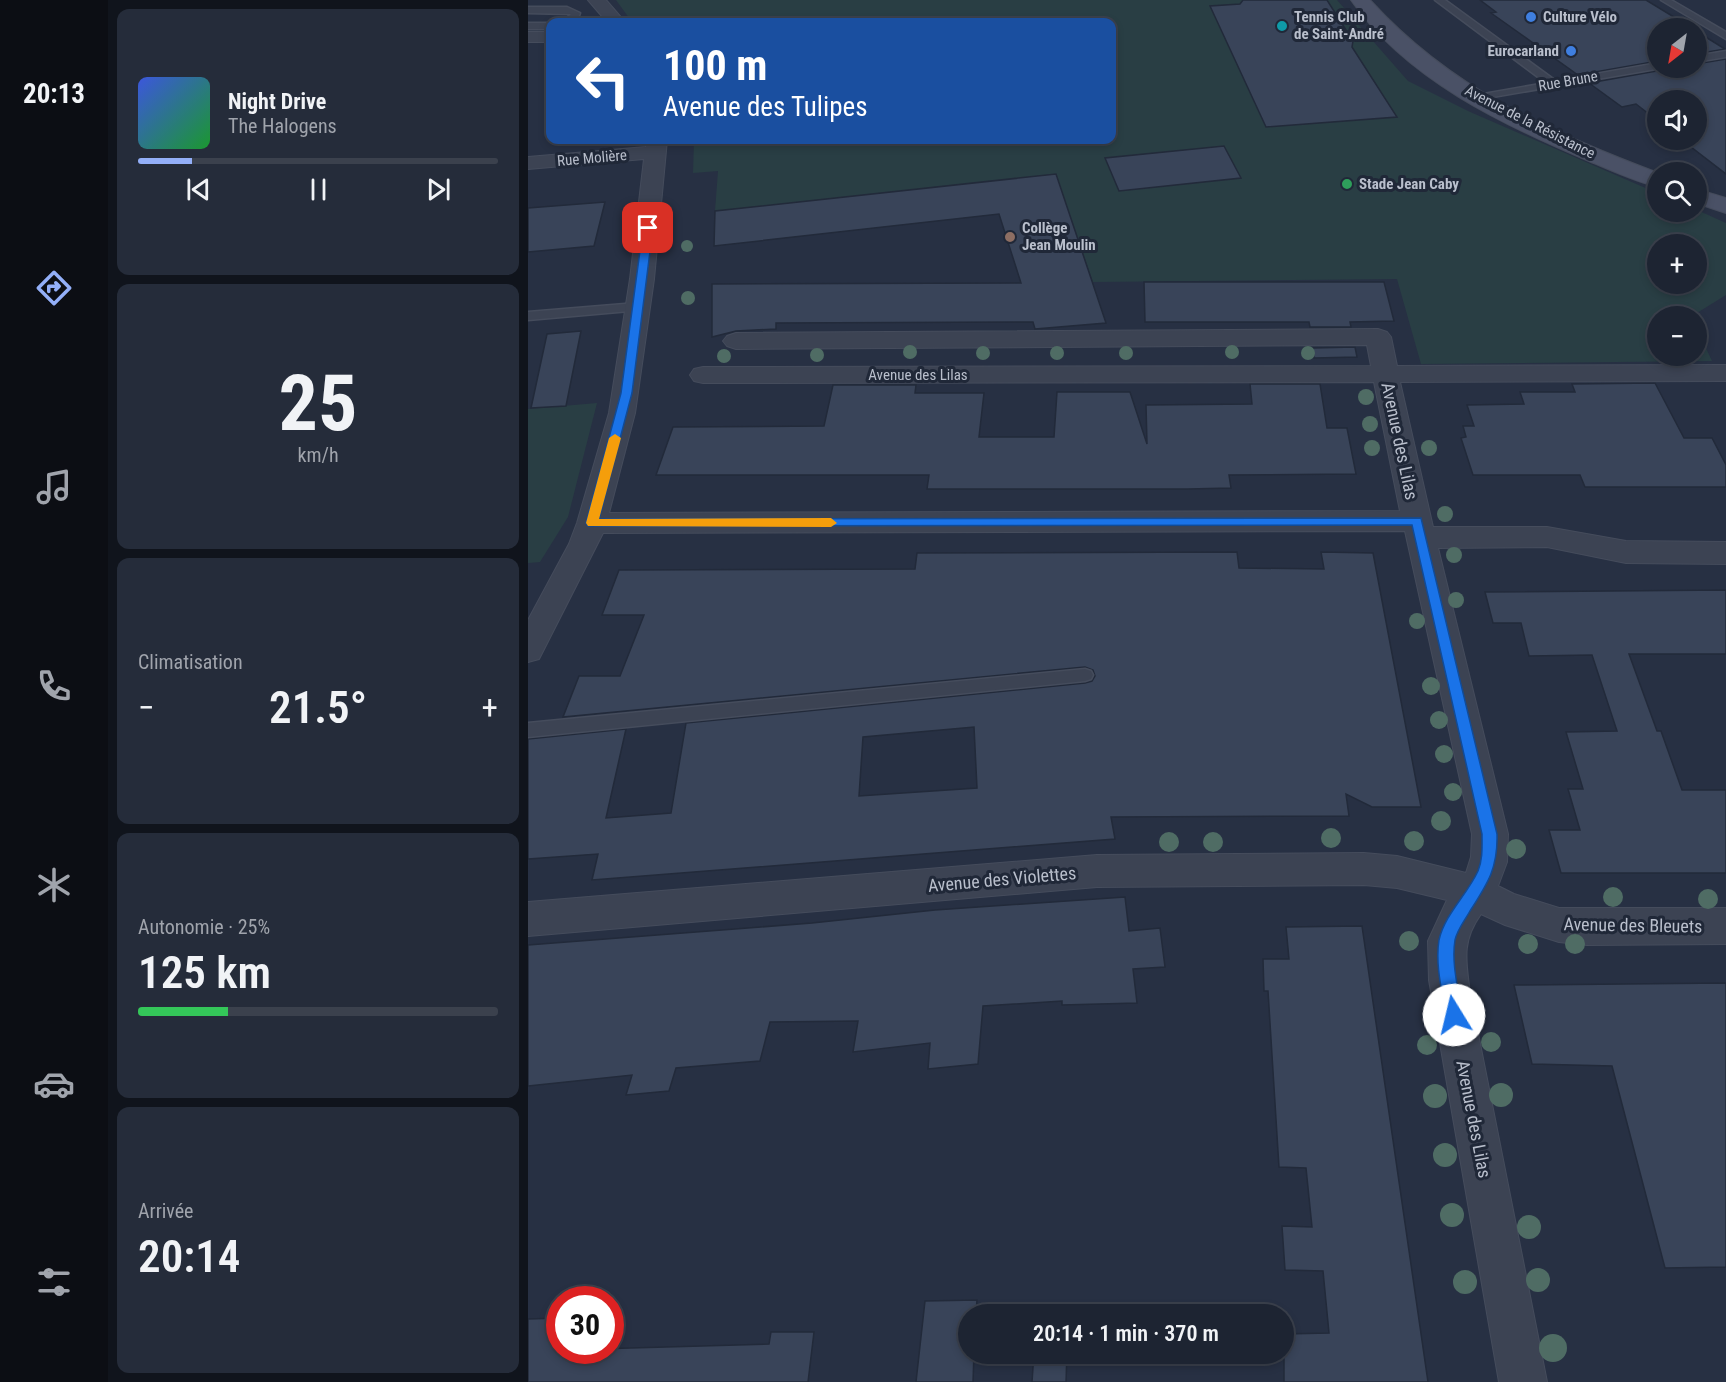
<!DOCTYPE html>
<html lang="fr">
<head>
<meta charset="utf-8">
<style>
  :root { --surface:#1d2432; --page:#252c3a; --text:#f1f3f6; --muted:#a0a4ac; --line:#3b414d; --accent:#93aff8 }
  body { margin:0; font-family:"Roboto Condensed",sans-serif; background:var(--page); color:var(--text); height:100vh; display:flex; flex-direction:column; font-size:22px; white-space:nowrap }
  * { box-sizing:border-box; margin:0 }
  p { font-size:20px; color:var(--muted) }
  .icon { flex:none; width:33px; height:33px; fill:none; stroke:currentColor; stroke-width:2; stroke-linecap:round; stroke-linejoin:round }
  .map { position:relative; flex:1; overflow:hidden }
  .side { display:flex; flex-direction:column; gap:9px; padding:9px; background:#10141c; width:420px }
  .side>* { flex:none }
  .banner { position:absolute; left:18px; top:18px; width:570px; height:126px; border-radius:12px; box-shadow:0 3px 9px #0003,0 0 0 2px var(--line); background:#1a4fa0; color:#fff; overflow:hidden }
  .needle { width:39px; rotate:211deg }
  .controls { position:absolute; left:1119px; top:18px; display:grid; gap:12px }
  .controls a { display:grid; place-items:center; width:60px; height:60px; border-radius:50%; background:var(--surface); box-shadow:0 3px 9px #0003,0 0 0 2px var(--line); font-size:30px }
  .speed { position:absolute; left:18px; top:1286px; display:flex; gap:12px; font-size:30px; font-weight:700; text-align:center }
  .speed>* { display:grid; place-content:center; width:78px; height:78px; border-radius:50%; background:var(--surface); box-shadow:0 3px 9px #0003,0 0 0 2px var(--line); line-height:1 }
  .speed .limit { border:9px solid #d22; background:#fff; color:#111 }
  .pin { position:absolute; display:grid; place-items:center; width:51px; height:51px; color:#fff; margin:-26px; border-radius:12px; box-shadow:0 3px 9px #0006 }
  .me { position:absolute; width:66px; margin:-33px; rotate:351deg; stroke-linejoin:round; filter:drop-shadow(0 0 4px #0008) }
  .turn { display:flex; align-items:center; gap:21px; height:126px; padding:0 18px; font-size:27px }
  .turn .icon { width:78px; height:78px; stroke-width:2.5 }
  .turn b { display:block; font-size:42px; line-height:51px }
  .big { font-size:45px; font-weight:600; line-height:1.1 }
  .side .widget { flex:1; display:flex; flex-direction:column; justify-content:center; gap:9px; min-width:0; padding:0 21px; border-radius:12px; background:var(--page) }
  .side .dial { align-items:center; gap:0 }
  .dial b { font-size:78px; line-height:1 }
  .song { display:flex; align-items:center; gap:18px }
  .cover { width:72px; height:72px; border-radius:9px; background:linear-gradient(135deg,hsl(230 70% 55%),hsl(130 70% 35%)) }
  .played { height:6px; border-radius:3px; background:linear-gradient(90deg,var(--accent) 15%,var(--line) 15%) }
  .keys { display:flex; justify-content:space-around; direction:ltr }
  .heat { display:flex; justify-content:space-between; align-items:center; font-size:33px; direction:ltr }
  .charge { height:9px; border-radius:4px; background:linear-gradient(90deg,#34c759 25%,var(--line) 0) }
  .trip { position:absolute; left:430px; top:1304px; width:336px; height:60px; border-radius:30px; background:var(--surface); box-shadow:0 3px 9px #0003,0 0 0 2px var(--line); font-weight:600; line-height:60px; text-align:center }
  main { display:flex; flex:1; min-height:0 }
  .tab-bar { display:flex; flex-direction:column; width:108px; justify-content:space-around; align-items:center; background:#0c0e14; color:var(--muted) }
  .tab-bar .icon { width:42px; height:42px }
  .tab-bar .selected { color:var(--accent) }
  .tab-bar b { font-size:27px; color:var(--text) }
  .map>svg:first-child { display:block }
</style>
</head>
<body>
<main>
<nav class="tab-bar">
<b>20:13</b>
<svg class="icon selected" aria-label="directions" viewBox="0 0 24 24"><path d="M12 3l9 9-9 9-9-9zM9 14v-3h6M13 9l2 2-2 2"/></svg>
<svg class="icon" aria-label="music" viewBox="0 0 24 24"><path d="M9 18V5l10-2v13"/><circle cx="6" cy="18" r="3"/><circle cx="16" cy="16" r="3"/></svg>
<svg class="icon" aria-label="phone" viewBox="0 0 24 24"><path d="M5 4h4l2 5-3 2q2 4 5 5l2-3 5 2v4C11 20 4 13 5 4z"/></svg>
<svg class="icon" aria-label="climate" viewBox="0 0 24 24"><path d="M12 3v18M4 7l16 10M4 17L20 7"/></svg>
<svg class="icon" aria-label="car" viewBox="0 0 24 24"><path d="M5 17H2v-5l4-1 3-4h7l3 4 3 1v5h-3M9 17h6M6 11h13"/><circle cx="7" cy="17" r="2"/><circle cx="17" cy="17" r="2"/></svg>
<svg class="icon" aria-label="filters" viewBox="0 0 24 24"><path d="M4 7h16M4 17h16"/><circle cx="9" cy="7" r="2"/><circle cx="15" cy="17" r="2"/></svg>
</nav>
<section class="side">
<div class="widget">
<div class="song"><i class="cover"></i><div><b>Night Drive</b><p>The Halogens</p></div></div>
<div class="played"></div>
<div class="keys"><svg class="icon" aria-label="previous" viewBox="0 0 24 24"><path d="M18 5L8 12l10 7zM5 5v14"/></svg><svg class="icon" aria-label="pause" viewBox="0 0 24 24"><path d="M8 5v14M16 5v14"/></svg><svg class="icon" aria-label="next" viewBox="0 0 24 24"><path d="M6 5l10 7-10 7zM19 5v14"/></svg></div>
</div>
<div class="widget dial"><b>25</b><p>km/h</p></div>
<div class="widget"><p>Climatisation</p>
<div class="heat"><a>−</a><b class="big">21.5°</b><a>+</a></div>
</div>
<div class="widget"><p>Autonomie · 25%</p><b class="big">125 km</b><div class="charge"></div></div>
<div class="widget"><p>Arrivée</p><b class="big">20:14</b></div>
</section>
<div class="map">
<svg width="1198" height="1382" viewBox="0 0 1198 1382">
  <rect width="100%" height="100%" fill="#273043"/>
  <path fill="#293e44" fill-rule="evenodd" d="M88,0H809L880,81L940,111L1129,193L1130,212L1169,210L1198,223V295L1164,316H1130V356H1168L1169,329L1184,361L893,364L869,279L565,282L528,174L187,211L190,171L165,173L166,140H584V22H104ZM1130,244H1168V284H1130Z
    M69,403L40,517L12,562L0,563V409Z"/>
  <path fill="#394459" stroke="#222a3a" stroke-width="1.5" fill-rule="evenodd" d="M715,0H799L825,41L824,47L869,117L738,127L682,6L712,4Z
    M952,0H1118L1164,28H1130V61L1050,75L963,13L968,12Z
    M1168,31L1197,49L1168,54Z
    M1198,59V174L1154,140H1168V100H1130V121L1108,104L1094,107L1061,83L1134,70L1136,68H1168V64Z
    M696,146L713,178L591,191L577,158Z
    M528,174L578,323L507,329L505,322L248,323V329L208,331L184,337V284L493,283L471,214L186,246L187,211Z
    M77,202L66,246L0,252V208Z
    M616,282H856L866,321L822,322L823,327H782L781,322H617Z
    M53,331L38,406L3,408L19,334Z
    M827,347L829,357L786,358L785,348Z
    M1127,383L1156,438H1184L1198,465V487H1057L1052,475H945L933,438L938,437L935,426H946L939,405L996,404L992,392H1047L1044,384Z
    M722,384H792L799,428H819L828,474L701,475L703,488L660,489H399L401,475H128L145,427L296,426L305,385H388L387,393H456L451,437H526L529,392H602L619,444L618,405L724,404Z
    M709,552L711,568L796,569L793,552L845,553L893,807H844L818,794L821,816L583,817L587,839L64,880L70,854L0,859V739L98,729L78,818L143,813L158,723L557,683L564,681L567,676L565,670L557,667L35,717L51,676H92L116,615H74L91,570L387,569L389,553ZM446,727L449,788L331,796L335,737Z
    M1198,590V654H1101L1129,731H1133L1154,790H1198V873H1033L1021,830H1052L1040,789H1055L1038,732L1089,731L1064,655L1001,656L993,623H965L957,592Z
    M597,897L601,931L632,928L637,967L605,969L609,1003L534,1005V1001L455,1006L450,1064L400,1069L402,1043L325,1052L330,1021L242,1022L232,1061L148,1068L141,1091L98,1095L104,1075L0,1086V945L284,923L407,910Z
    M834,926L900,1382H756V1334L801,1333L795,1271L757,1270L754,1226L784,1227L778,1168L751,1167L740,991H736L735,959H761L758,927Z
    M1198,983V1267L1137,1268L1084,1066L1004,1064L986,985Z
    M45,1294H83L82,1299H44Z
    M449,1300L448,1314H441V1353H446L445,1382H388L397,1301Z
    M32,1318V1350L241,1344L243,1332H286L280,1382H0V1319Z
    M506,1353H539L538,1382H504Z"/>
  <g fill="none" stroke-linecap="round" stroke-linejoin="round">
    <g stroke="#454c5c" stroke-width="3">
      <path id="service" d="M907,0H917L1028,81L1130,63V68H1134L947,100L945,98L950,95L1018,83Z
        M1133,0H1143L1198,32V39Z
        M0,7H39L52,13C50,22 43,22 35,22L43,14L0,13Z
        M0,23H22V29H0Z
        M1198,51V57L1168,62V56Z
        M109,303L115,307L113,310L0,320V312Z
        M557,669L563,671L565,675L563,679L557,681L0,737V723Z"/>
    </g>
    <g stroke="#454c5c" stroke-width="2">
      <path id="minor" d="M60,0H78L97,22H79Z
        M0,32H22V42H0Z
        M119,140H139L126,279L107,413L81,513L872,511L846,382L175,383L166,381L162,375L166,369L175,367L843,366L839,345L208,349L199,346L195,341L199,336L208,333L850,329L859,332L863,337L869,366L1198,365V381L872,382L905,527H1019L1098,541L1198,542V564L1098,563L1019,547L910,548L980,834L979,862L970,886L986,894L1031,908H1198V944L1059,945L1031,942L977,925L953,914C933,942 938,961 942,993L1019,1382H971L901,980L900,941L919,900L869,888L836,885L569,887L0,936V902L569,855L836,853L869,856L938,873L943,857L944,834L877,531L75,533L11,659L0,662V620L41,544L49,523L81,413L102,279L116,159L0,169V157L118,147Z"/>
    </g>
    <g stroke="#454c5c" stroke-width="2">
      <path id="secondary" d="M823,0H842C923,89 1019,131 1130,173V187C1106,181 1083,170 1061,161C975,125 878,79 823,0Z
        M1168,189L1198,198V213L1168,203Z"/>
    </g>
    <use href="#service" fill="#3c4353" fill-rule="evenodd"/>
    <use href="#minor" fill="#3c4353" fill-rule="evenodd"/>
    <use href="#secondary" fill="#4a5166" fill-rule="evenodd"/>
  </g>
  <g fill="#4f6c64">
    <circle cx="159" cy="246" r="6"/>
    <circle cx="160" cy="298" r="7"/>
    <circle cx="382" cy="352" r="7"/>
    <circle cx="704" cy="352" r="7"/>
    <circle cx="455" cy="353" r="7"/>
    <circle cx="529" cy="353" r="7"/>
    <circle cx="598" cy="353" r="7"/>
    <circle cx="780" cy="353" r="7"/>
    <circle cx="289" cy="355" r="7"/>
    <circle cx="196" cy="356" r="7"/>
    <circle cx="838" cy="397" r="8"/>
    <circle cx="842" cy="424" r="8"/>
    <circle cx="844" cy="448" r="8"/>
    <circle cx="901" cy="448" r="8"/>
    <circle cx="917" cy="514" r="8"/>
    <circle cx="926" cy="555" r="8"/>
    <circle cx="928" cy="600" r="8"/>
    <circle cx="889" cy="621" r="8"/>
    <circle cx="903" cy="686" r="9"/>
    <circle cx="911" cy="720" r="9"/>
    <circle cx="916" cy="754" r="9"/>
    <circle cx="925" cy="792" r="9"/>
    <circle cx="913" cy="821" r="10"/>
    <circle cx="803" cy="838" r="10"/>
    <circle cx="886" cy="841" r="10"/>
    <circle cx="641" cy="842" r="10"/>
    <circle cx="685" cy="842" r="10"/>
    <circle cx="988" cy="849" r="10"/>
    <circle cx="1085" cy="897" r="10"/>
    <circle cx="1180" cy="899" r="10"/>
    <circle cx="881" cy="941" r="10"/>
    <circle cx="1000" cy="944" r="10"/>
    <circle cx="1047" cy="944" r="10"/>
    <circle cx="963" cy="1042" r="10"/>
    <circle cx="899" cy="1045" r="10"/>
    <circle cx="973" cy="1095" r="12"/>
    <circle cx="907" cy="1096" r="12"/>
    <circle cx="917" cy="1155" r="12"/>
    <circle cx="924" cy="1215" r="12"/>
    <circle cx="1001" cy="1227" r="12"/>
    <circle cx="1010" cy="1280" r="12"/>
    <circle cx="937" cy="1282" r="12"/>
    <circle cx="1025" cy="1348" r="14"/>
  </g>
  <path fill="#1a73e8" stroke="#114b97" stroke-width="1.5" d="M120,225L125,228L104,393L71,519L893,518L969,834C970,868 960,883 942,911C937,920 929,930 927,940C923,964 931,991 934,1015L932,1020L926,1023L920,1020L918,1015C914,991 907,964 911,940C917,914 939,895 950,871C955,859 954,846 954,834L884,525L60,526L58,523L93,393L115,228Z"/>
  <path fill="#f59e0b" d="M87,434L93,438L71,519L303,518L309,523L303,527L60,526L58,523L81,438Z"/>
  <g fill="#3f7fe0" stroke="#202838" stroke-width="2">
    <circle cx="1003" cy="17" r="6"/>
    <circle cx="1043" cy="51" r="6"/>
  </g>
  <circle fill="#0f9aa8" stroke="#202838" stroke-width="2" cx="754" cy="26" r="6"/>
  <circle fill="#2e9e5b" stroke="#202838" stroke-width="2" cx="819" cy="184" r="6"/>
  <circle fill="#8d6e63" stroke="#202838" stroke-width="2" cx="482" cy="237" r="6"/>
  <g text-anchor="middle" dominant-baseline="central" stroke-width="6" stroke-linejoin="round" paint-order="stroke">
    <g font-size="15" font-weight="bold" fill="#b9bfcc" stroke="#202838" text-anchor="start">
      <text x="766" y="17">Tennis Club<tspan x="766" dy="17">de Saint-André</tspan></text>
      <text x="1015" y="17">Culture Vélo</text>
      <text x="1031" y="51" text-anchor="end">Eurocarland</text>
      <text x="831" y="184">Stade Jean Caby</text>
      <text x="494" y="228">Collège<tspan x="494" dy="17">Jean Moulin</tspan></text>
    </g>
    <g font-size="15" fill="#b9bfcc" stroke="#202838">
      <text transform="translate(1040 81) rotate(-10)">Rue Brune</text>
      <text transform="translate(1002 122) rotate(27)">Avenue de la Résistance</text>
      <text transform="translate(64 158) rotate(-5)">Rue Molière</text>
      <text x="390" y="375">Avenue des Lilas</text>
    </g>
    <g font-size="18" fill="#b9bfcc" stroke="#202838">
      <text transform="translate(872 441) rotate(78)">Avenue des Lilas</text>
      <text transform="translate(474 879) rotate(-5)">Avenue des Violettes</text>
      <text transform="translate(1105 925) rotate(1)">Avenue des Bleuets</text>
      <text transform="translate(946 1119) rotate(79)">Avenue des Lilas</text>
    </g>
  </g>
</svg>
<div class="controls">
<a><svg class="needle" viewBox="-14 -14 28 28"><path d="M0-13l5 13h-10z" fill="#e53935"/><path d="M0 13l5-13h-10z" fill="#a0a4ac"/></svg></a>
<a><svg class="icon" aria-label="sound" viewBox="0 0 24 24"><path d="M4 9h4l5-4v14l-5-4H4zM17 9q2 3 0 6"/></svg></a>
<a><svg class="icon" aria-label="search" viewBox="0 0 24 24"><circle cx="10" cy="10" r="6"/><path d="M15 15l6 6"/></svg></a>
<a>+</a>
<a>−</a>
</div>
<div class="speed"><div class="limit">30</div></div>
<div class="pin" style="left:120px;top:228px;background:#d93025"><svg class="icon" aria-label="arrive" viewBox="0 0 24 24"><path d="M6 21V4h12l-3 4 3 4H6"/></svg></div>
<svg class="me" style="left:926px;top:1015px" viewBox="-20 -20 40 40"><circle r="19" fill="#fff"/><path d="M0-13L10 11 0 6-10 11z" fill="#1a73e8"/></svg>
<div class="trip">20:14 · 1 min · 370 m</div>
<div class="banner">
<div class="turn"><svg class="icon" aria-label="left" viewBox="0 0 24 24"><path d="M17 20v-9H6M10 6l-5 5 5 5"/></svg><div><b>100 m</b>Avenue des Tulipes</div></div>
</div>
</div>
</main>
</body>
</html>
